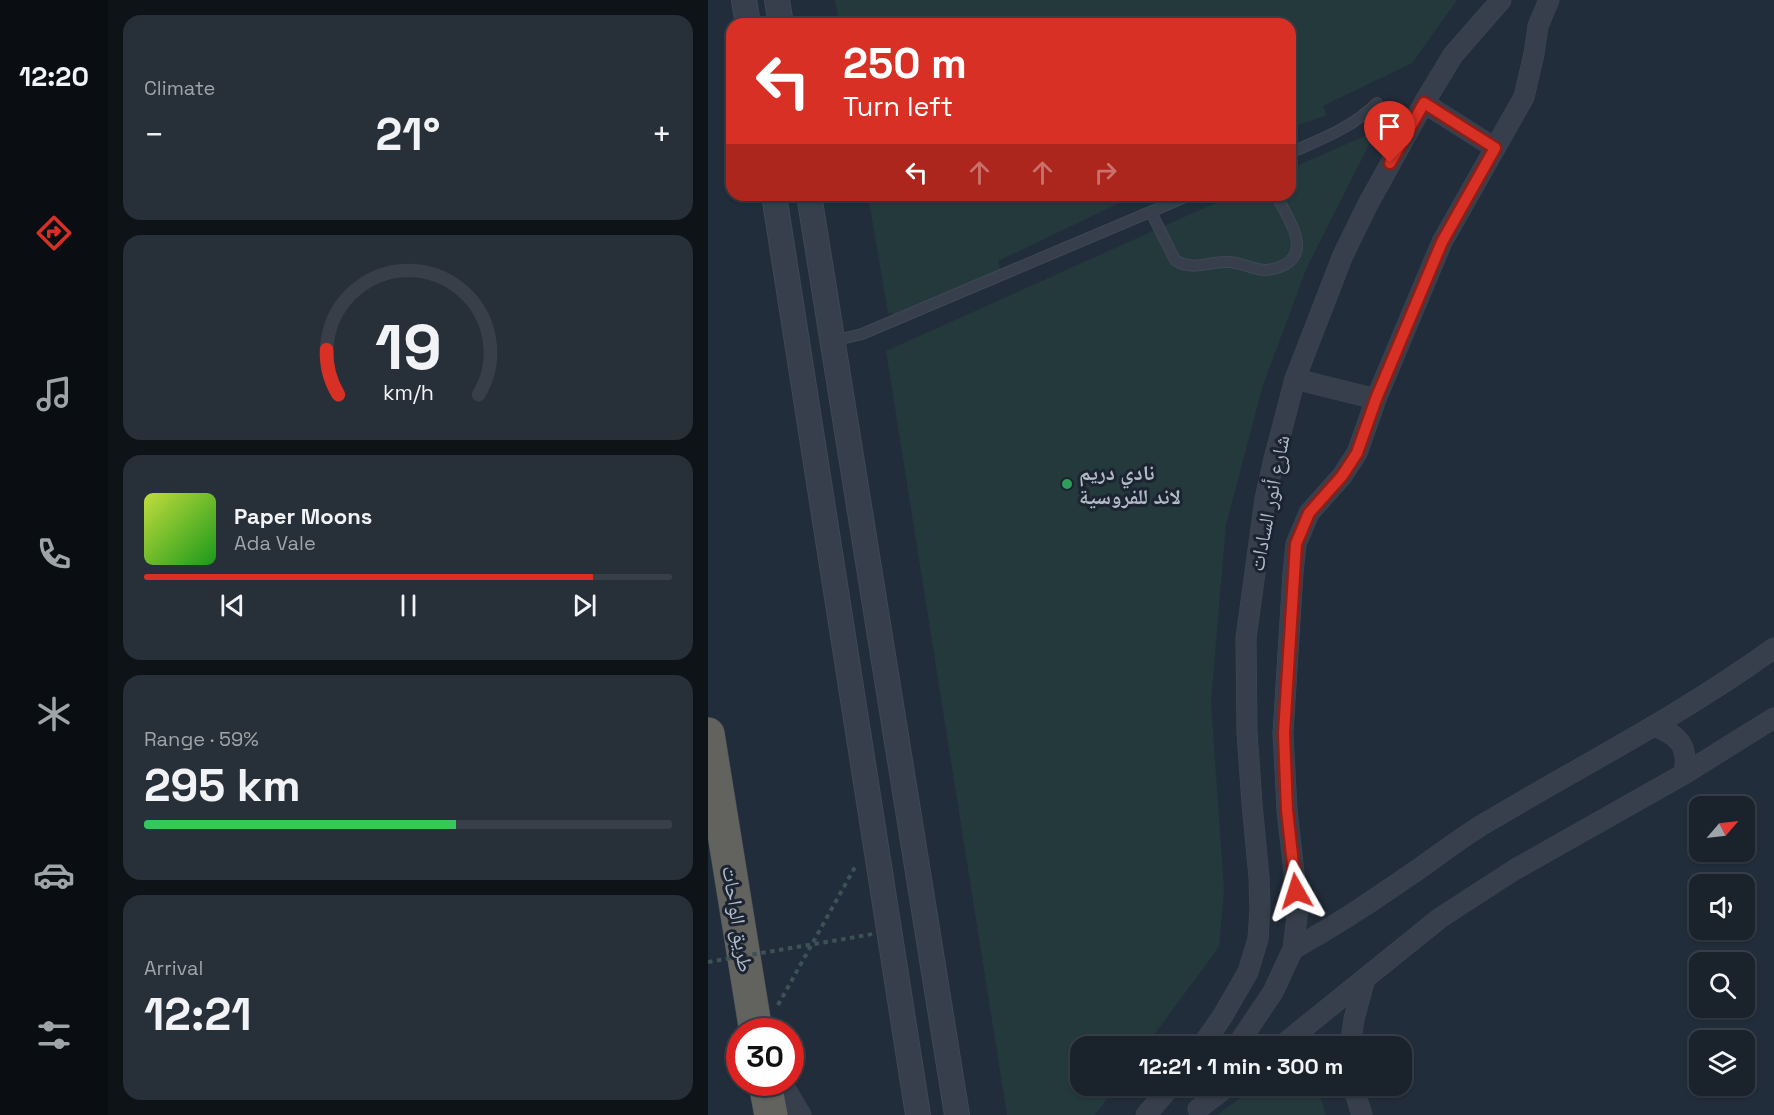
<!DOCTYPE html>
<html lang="en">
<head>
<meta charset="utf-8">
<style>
  :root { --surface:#1a222c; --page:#272f38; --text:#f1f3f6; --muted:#9fa4a9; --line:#383f48; --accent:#d93025 }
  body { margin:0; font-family:"Space Grotesk","Noto Naskh Arabic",sans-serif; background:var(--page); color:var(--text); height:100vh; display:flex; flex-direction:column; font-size:22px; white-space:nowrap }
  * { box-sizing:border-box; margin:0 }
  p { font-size:20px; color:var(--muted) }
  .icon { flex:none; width:33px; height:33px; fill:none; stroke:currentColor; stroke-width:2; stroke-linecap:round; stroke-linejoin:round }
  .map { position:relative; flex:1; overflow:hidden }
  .side { display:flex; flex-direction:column; gap:15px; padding:15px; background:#0e1318; width:600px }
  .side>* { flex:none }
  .banner { position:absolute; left:18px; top:18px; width:570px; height:183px; border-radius:18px; box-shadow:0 2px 4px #0004,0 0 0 2px var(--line); background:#d93025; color:#fff; overflow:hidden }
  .needle { width:39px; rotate:62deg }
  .fabs { position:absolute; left:981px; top:796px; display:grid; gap:12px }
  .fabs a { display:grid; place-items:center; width:66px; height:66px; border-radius:12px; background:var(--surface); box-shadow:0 2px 4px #0004,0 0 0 2px var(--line); font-size:30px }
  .speed { position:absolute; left:18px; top:1018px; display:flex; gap:12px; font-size:30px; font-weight:700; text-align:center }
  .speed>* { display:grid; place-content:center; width:78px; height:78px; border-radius:50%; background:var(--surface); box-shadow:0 2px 4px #0004,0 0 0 2px var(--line); line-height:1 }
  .speed .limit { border:9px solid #d22; background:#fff; color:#111 }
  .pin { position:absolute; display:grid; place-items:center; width:51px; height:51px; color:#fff; margin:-62px -26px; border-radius:50% 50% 50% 0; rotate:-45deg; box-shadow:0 0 6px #0007 }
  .pin .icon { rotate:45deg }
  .me { position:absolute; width:66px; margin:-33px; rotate:354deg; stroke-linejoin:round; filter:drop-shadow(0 0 4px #0008) }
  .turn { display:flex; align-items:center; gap:21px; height:126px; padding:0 18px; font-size:27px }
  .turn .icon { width:78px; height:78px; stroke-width:2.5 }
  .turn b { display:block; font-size:42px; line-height:51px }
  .lanes { display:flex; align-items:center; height:57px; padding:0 18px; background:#0003; justify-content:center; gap:30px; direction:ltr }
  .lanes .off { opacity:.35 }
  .big { font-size:45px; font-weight:800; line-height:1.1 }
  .side .tile { flex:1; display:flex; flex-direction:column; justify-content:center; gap:9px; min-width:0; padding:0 21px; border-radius:18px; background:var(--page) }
  .side .dial { align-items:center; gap:0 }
  .dial svg { height:156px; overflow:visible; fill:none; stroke:var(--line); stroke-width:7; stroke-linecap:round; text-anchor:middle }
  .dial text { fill:var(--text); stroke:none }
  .song { display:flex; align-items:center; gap:18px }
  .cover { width:72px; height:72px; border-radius:9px; background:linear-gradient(135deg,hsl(70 70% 55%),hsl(120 70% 35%)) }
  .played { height:6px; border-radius:3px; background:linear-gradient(90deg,var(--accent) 85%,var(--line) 85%) }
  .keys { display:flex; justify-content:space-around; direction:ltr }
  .heat { display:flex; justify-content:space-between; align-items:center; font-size:33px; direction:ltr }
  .charge { height:9px; border-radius:4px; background:linear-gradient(90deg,#34c759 59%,var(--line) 0) }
  .trip { position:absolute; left:362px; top:1036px; width:342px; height:60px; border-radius:18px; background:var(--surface); box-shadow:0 2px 4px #0004,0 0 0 2px var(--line); font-weight:800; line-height:60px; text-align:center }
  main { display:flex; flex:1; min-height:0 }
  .tabs { display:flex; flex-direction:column; width:108px; justify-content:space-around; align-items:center; background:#0a0e12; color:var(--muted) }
  .tabs .icon { width:42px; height:42px }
  .tabs .current { color:var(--accent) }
  .tabs b { font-size:27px; color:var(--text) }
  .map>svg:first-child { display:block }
</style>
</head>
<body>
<main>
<nav class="tabs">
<b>12:20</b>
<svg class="icon current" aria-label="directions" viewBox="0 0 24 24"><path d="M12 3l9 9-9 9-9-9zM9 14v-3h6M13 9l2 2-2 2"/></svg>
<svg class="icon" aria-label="music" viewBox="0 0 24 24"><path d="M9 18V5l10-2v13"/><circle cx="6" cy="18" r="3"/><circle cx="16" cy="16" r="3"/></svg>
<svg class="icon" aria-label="phone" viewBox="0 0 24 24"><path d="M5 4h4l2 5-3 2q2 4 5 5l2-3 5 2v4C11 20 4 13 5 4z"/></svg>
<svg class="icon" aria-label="climate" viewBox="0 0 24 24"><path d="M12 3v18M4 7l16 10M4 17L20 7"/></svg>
<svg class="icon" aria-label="car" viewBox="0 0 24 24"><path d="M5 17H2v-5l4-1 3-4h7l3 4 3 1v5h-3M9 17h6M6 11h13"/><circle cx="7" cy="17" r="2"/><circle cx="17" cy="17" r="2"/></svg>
<svg class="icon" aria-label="filters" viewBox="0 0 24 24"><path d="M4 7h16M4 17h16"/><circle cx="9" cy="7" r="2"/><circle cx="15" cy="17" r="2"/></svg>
</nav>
<section class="side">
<div class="tile"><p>Climate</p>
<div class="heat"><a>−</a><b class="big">21°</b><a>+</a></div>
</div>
<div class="tile dial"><svg viewBox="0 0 100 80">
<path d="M14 69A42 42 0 1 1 86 69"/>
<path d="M14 69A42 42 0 0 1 8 46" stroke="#d93025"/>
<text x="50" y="56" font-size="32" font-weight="700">19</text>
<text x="50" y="72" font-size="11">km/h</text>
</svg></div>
<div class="tile">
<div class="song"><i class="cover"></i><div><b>Paper Moons</b><p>Ada Vale</p></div></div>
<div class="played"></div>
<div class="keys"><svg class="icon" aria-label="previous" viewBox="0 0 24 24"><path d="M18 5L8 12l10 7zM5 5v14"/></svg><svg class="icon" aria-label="pause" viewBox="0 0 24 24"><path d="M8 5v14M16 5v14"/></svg><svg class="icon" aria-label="next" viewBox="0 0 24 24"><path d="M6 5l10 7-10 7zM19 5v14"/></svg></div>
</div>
<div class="tile"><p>Range · 59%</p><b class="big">295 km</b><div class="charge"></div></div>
<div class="tile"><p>Arrival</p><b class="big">12:21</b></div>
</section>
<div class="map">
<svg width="1066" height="1115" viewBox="0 0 1066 1115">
  <rect width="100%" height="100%" fill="#222d3b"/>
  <path fill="#24393c" d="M127,0H749L704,63L615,106L619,115L582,128V24H131Z
    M668,131L599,267L555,385L518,525L503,701L516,891L511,947L437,1047H372V1086H409L387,1115H299L178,351L525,195H582V169Z
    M160,195H428L290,261L295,277L187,327L184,312L180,314Z
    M549,1086H609L618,1115H509Z"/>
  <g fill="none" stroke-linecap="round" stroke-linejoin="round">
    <g stroke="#3f4854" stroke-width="12">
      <path id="service" d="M582,153C613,139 644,128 669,103
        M443,212L467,260C484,272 501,261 520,262C533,262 543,269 556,270C564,270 571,268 578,264C604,248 577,214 568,195
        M125,341L154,334L482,195"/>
    </g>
    <g stroke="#3f4854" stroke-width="21">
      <path id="minor" d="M716,103L787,148
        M587,379L668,399
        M946,726C971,735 981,746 976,774
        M585,949C631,924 673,895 715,866C736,851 757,835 779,822C875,765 975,714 1066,648
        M493,1047L514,1017L540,972L550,939L552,909L551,877L544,804L539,732L538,638L557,499L566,459L587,379L635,255L660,204L716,103L745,55L793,0
        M528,1047L565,992L585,949L590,909L579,810L575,733L585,573L588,544L601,513L634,476L649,453L668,399L734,242L816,97L826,54L830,26L841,0
        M572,1047L732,918L806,870L976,774L1066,718
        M642,1047L646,1019L657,978
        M74,1083L93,1115
        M645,1086L654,1115
        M490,1109L520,1086
        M438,1115L463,1086"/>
    </g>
    <g stroke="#3f4854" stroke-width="26">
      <path id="tertiary" d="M36,0L40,24
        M69,0L73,24
        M66,195L210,1115
        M101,195L249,1115"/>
    </g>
    <g stroke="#414a56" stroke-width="34">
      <path id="trunk" d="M0,734L48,1032
        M57,1083L63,1115"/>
    </g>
    <path stroke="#3d5254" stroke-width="4" stroke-dasharray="4.5 4.5" stroke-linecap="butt" d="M70,1005L147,867"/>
    <use href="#service" stroke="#363f4b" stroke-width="10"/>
    <use href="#minor" stroke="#363f4b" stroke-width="20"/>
    <use href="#tertiary" stroke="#363f4b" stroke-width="24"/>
    <use href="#trunk" stroke="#62625f" stroke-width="33"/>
    <path stroke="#3d5254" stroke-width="4" stroke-dasharray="4.5 4.5" stroke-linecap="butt" d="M0,962L165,934"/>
  </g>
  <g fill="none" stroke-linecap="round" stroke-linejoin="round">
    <g stroke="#8d1f18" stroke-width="15">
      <path id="route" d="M588,891L579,810L576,733L588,544L601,513L634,476L649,453L668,399L734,242L787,148L716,103L682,163"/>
    </g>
    <use href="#route" stroke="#d93025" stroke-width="10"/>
  </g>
  <circle fill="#2e9e5b" stroke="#1b2430" stroke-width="2" cx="359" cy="484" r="6"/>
  <g text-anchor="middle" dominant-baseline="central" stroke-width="6" stroke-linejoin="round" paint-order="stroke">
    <g font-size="21" font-weight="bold" fill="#b1bac7" stroke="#1b2430" text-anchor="start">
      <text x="371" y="472">نادي دريم<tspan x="371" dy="24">لاند للفروسية</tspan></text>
    </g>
    <g font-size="21" fill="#b1bac7" stroke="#1b2430">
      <text transform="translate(561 503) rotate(-79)">شارع أنور السادات</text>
      <text transform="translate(30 919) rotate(81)">طريق الواحات</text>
    </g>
  </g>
</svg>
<div class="fabs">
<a><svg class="needle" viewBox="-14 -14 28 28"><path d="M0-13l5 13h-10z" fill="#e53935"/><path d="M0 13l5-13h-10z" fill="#9fa4a9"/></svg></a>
<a><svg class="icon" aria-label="sound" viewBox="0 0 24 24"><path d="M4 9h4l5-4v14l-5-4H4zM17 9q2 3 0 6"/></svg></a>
<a><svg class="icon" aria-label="search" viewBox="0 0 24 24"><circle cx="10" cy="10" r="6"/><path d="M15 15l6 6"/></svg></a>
<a><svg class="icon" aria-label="layers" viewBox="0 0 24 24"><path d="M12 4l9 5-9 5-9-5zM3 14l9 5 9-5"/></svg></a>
</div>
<div class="speed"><div class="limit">30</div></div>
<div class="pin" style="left:682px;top:163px;background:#d93025"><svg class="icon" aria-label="arrive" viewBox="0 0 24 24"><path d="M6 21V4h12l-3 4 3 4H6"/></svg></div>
<svg class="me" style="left:588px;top:891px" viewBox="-20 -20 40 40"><path d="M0-17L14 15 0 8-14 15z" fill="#d93025" stroke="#fff" stroke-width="4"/></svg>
<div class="trip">12:21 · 1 min · 300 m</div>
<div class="banner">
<div class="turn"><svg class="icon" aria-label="left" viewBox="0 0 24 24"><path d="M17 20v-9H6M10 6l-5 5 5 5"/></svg><div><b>250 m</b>Turn left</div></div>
<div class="lanes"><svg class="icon" aria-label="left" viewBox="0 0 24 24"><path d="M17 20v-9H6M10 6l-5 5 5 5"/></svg><svg class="icon off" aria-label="ahead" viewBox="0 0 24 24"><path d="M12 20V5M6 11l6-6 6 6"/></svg><svg class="icon off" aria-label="ahead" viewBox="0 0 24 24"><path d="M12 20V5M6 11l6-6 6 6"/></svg><svg class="icon off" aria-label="right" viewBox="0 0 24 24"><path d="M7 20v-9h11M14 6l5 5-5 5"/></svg></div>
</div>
</div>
</main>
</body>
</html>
